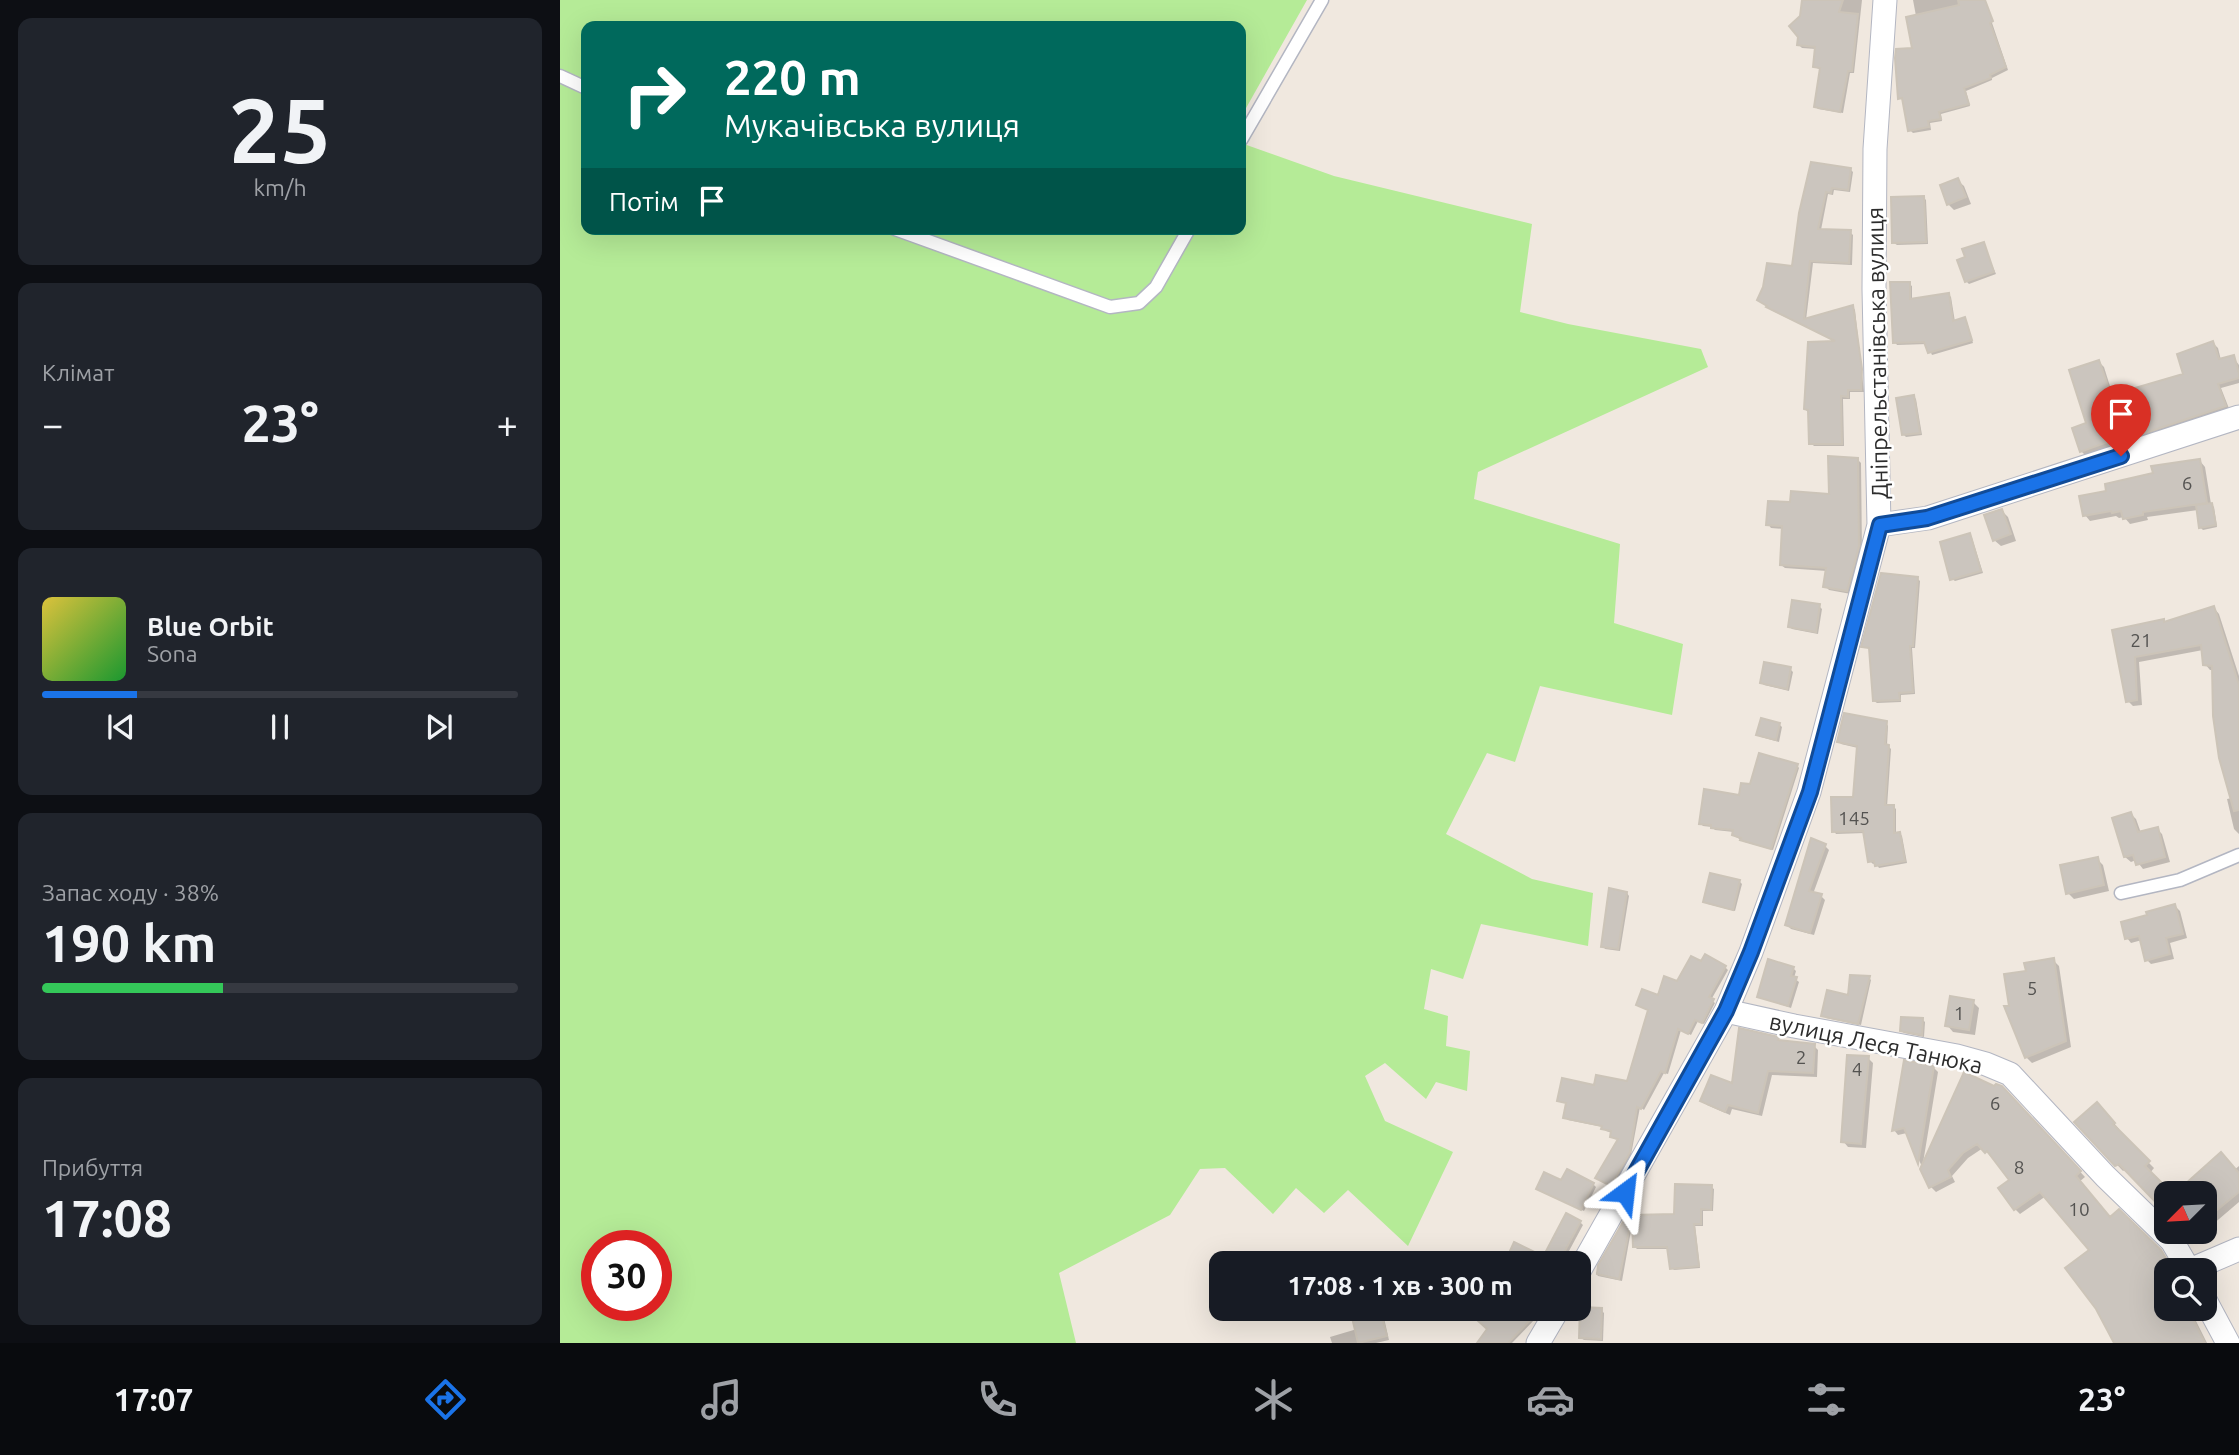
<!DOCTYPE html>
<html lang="uk">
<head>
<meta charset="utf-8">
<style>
  :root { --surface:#171b24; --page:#20242c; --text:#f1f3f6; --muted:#9ea1a6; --line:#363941; --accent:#1a73e8 }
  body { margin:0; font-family:Ubuntu,sans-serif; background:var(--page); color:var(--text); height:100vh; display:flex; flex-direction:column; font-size:26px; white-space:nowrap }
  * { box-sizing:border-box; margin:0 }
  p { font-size:23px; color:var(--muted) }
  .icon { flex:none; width:38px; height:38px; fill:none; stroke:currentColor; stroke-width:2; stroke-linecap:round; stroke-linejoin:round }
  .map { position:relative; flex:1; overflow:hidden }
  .drawer { display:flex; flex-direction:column; gap:18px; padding:18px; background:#0d0f14; width:560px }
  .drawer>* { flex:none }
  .top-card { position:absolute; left:21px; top:21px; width:665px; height:214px; border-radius:14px; box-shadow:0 7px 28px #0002; background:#00695c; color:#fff; overflow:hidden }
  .needle { width:46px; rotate:246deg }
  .fabs { position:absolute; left:1594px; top:1181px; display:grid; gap:14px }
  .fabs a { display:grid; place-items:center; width:63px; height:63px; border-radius:14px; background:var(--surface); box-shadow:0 7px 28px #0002; font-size:35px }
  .speed { position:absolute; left:21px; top:1230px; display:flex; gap:14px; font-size:35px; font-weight:700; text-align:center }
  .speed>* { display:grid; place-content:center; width:91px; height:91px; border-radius:50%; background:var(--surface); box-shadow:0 7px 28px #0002; line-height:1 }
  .speed .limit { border:10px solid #d22; background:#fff; color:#111 }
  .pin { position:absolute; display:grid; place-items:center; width:60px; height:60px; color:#fff; margin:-72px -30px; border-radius:50% 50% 50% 0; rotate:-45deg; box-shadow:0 0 7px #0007 }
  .pin .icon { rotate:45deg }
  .me { position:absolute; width:77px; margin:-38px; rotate:30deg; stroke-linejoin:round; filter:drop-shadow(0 0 5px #0008) }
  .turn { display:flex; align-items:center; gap:24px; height:147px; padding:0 28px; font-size:32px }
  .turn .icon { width:91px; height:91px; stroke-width:2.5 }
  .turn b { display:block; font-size:49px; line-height:60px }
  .then { display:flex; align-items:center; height:66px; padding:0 28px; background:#0003; gap:14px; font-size:26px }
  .big { font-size:52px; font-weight:600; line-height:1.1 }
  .drawer .card { flex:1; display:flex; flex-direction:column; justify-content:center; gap:10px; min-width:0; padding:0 24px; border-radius:14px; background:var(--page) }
  .drawer .dial { align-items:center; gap:0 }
  .dial b { font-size:91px; line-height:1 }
  .song { display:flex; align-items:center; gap:21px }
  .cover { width:84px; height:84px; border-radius:10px; background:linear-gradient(135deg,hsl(50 70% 55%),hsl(130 70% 35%)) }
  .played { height:7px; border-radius:4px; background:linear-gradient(90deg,var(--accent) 20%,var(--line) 20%) }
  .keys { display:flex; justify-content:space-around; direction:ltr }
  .heat { display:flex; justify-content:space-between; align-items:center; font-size:38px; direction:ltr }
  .charge { height:10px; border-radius:5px; background:linear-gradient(90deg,#34c759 38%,var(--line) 0) }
  .trip { position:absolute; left:649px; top:1251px; width:382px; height:70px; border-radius:14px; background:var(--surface); box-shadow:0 7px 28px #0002; font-weight:600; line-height:70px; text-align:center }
  .tab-bar { display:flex; height:112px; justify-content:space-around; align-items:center; background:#090b0e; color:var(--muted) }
  .tab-bar .icon { width:49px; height:49px }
  .tab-bar .active { color:var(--accent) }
  .tab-bar b { font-size:32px; color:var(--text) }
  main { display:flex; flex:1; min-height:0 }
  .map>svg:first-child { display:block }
</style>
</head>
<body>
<main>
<section class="drawer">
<div class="card dial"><b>25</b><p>km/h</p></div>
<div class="card"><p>Клімат</p>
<div class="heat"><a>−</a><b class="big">23°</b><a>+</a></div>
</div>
<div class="card">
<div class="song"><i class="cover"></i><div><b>Blue Orbit</b><p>Sona</p></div></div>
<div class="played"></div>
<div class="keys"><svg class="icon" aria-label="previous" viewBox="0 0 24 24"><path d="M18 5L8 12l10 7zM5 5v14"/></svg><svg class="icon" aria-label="pause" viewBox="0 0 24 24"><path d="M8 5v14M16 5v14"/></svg><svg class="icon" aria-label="next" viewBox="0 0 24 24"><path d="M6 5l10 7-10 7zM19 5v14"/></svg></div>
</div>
<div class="card"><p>Запас ходу · 38%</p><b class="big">190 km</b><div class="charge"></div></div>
<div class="card"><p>Прибуття</p><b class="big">17:08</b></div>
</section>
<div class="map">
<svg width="1679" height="1343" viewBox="0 0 1679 1343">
  <rect width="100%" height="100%" fill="#f0e8df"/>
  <path fill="#b5eb97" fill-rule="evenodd" d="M0,0H747L681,117V26H26V229H681V143L774,176L972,224L960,312L1008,324L1141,349L1148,367L918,472L914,499L1060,544L1054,623L1123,644L1112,715L980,686L955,762L927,753L886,834L972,879L1033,893L1028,946L921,924L903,979L871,969L864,1009L888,1016L886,1046L910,1051L907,1091L876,1082L866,1099L825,1063L805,1076L825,1121L893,1152L848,1246L788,1190L764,1213L736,1188L713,1214L665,1168L640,1169L610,1215L499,1273L516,1343H0ZM37,1246H96V1306H37Z"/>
  <path fill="#0003" d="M1244,0H1302L1294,73H1290L1283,113L1258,109L1255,106L1262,70L1254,67L1256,49L1242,48L1239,45Z
    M1353,0H1418L1428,11L1448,70L1432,78V80L1406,91L1410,106L1381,114L1382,121L1370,123L1371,130L1353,133L1350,130L1344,100L1339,98L1354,50L1356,16Z
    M1290,169L1293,172L1290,192L1274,190L1273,195L1268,194L1261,230L1290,232L1293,235L1292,265L1253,263L1246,320L1293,307L1295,310L1304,392H1290V399H1283L1284,446H1254L1251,443L1248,412L1245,409L1279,343L1211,310L1199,300L1233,268L1241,213Z
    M1397,180L1404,186L1411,204L1394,210L1388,204Z
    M1364,198L1366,200L1368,244L1337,245L1334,243Z
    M1423,244L1436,274L1409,284L1406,281L1407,258Z
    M1349,284L1352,286V300L1388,294L1391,297L1395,322L1405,319L1407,322L1413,343L1372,355L1367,344L1337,345L1335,342Z
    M1653,343L1658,348L1661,360L1673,357L1679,365V383L1661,388L1670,411L1586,439L1583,436L1526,456L1521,451L1528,424L1539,362L1544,367L1553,396L1625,375Z
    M1354,397L1356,399L1362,435L1346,437L1344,435Z
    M1297,459L1301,463L1302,551L1291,594L1269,590L1265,586L1267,571L1225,568L1221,565L1224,529L1211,528L1208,524L1232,504L1270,495Z
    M1640,461L1645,467L1651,504L1654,507L1657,527L1643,530L1640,527L1638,510L1587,517L1588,520L1570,524L1564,517L1559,518L1556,516L1530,521L1525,515L1548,492Z
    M1442,511L1448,517L1456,541L1441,546L1434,540Z
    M1410,535L1412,538L1423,573L1395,581L1392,579Z
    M1357,578L1360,581L1355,648H1352L1355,694L1341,695V702L1317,703L1314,701L1311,649L1303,647Z
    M1259,606L1262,609L1258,634L1232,629L1230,627Z
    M1654,608L1659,614L1679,676V725L1654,670H1650L1645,664L1643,650L1579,662L1582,705L1573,706L1568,701L1554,631L1603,621L1605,623Z
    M1230,669L1233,672L1229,691L1204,685L1202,683Z
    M1326,723L1328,726L1327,745L1331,749L1327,807L1333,806L1336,809V834H1340L1342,836L1347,863L1319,868L1316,863L1313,864L1310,861L1305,833L1276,834L1274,831L1295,798L1298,748L1281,744L1279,741Z
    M1219,724L1222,727L1219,742L1201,737L1198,735Z
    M1679,748V834L1674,829L1667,799L1672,798Z
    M1237,765L1239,768L1213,850L1185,842L1176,837L1173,834L1174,832L1155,830L1152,827L1143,826L1141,824L1180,797L1192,786Z
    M1571,814L1576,819L1581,833L1597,829L1602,834L1610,862L1583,869L1576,860L1571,862L1565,857Z
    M1265,846L1269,850L1253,894L1261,896L1265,900L1254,935L1231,929L1227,925Z
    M1537,859L1543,865L1549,891L1514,899L1508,893Z
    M1180,882L1182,884L1175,911L1148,904L1145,902Z
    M1067,893L1069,896L1060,951L1045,949L1043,946Z
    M1615,906L1620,911L1627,938L1610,943L1614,959L1591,964L1587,960L1582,940L1571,943L1567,938Z
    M1493,960L1499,966L1511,1047L1472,1063L1466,1057L1468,972Z
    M1142,964L1165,967L1168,970L1151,1000L1155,1003L1144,1024L1138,1021L1131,1035L1121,1030L1108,1074L1104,1073L1084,1110L1080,1107L1071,1155L1054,1187L1040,1180L1059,1140L1054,1139L1052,1137V1133L1046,1131L1043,1127L1008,1120L1005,1117L1008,1104L999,1100L1036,1087L1068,1083L1089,1011L1078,1005L1099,997Z
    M1233,968L1236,971L1234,978L1239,982L1231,1008L1199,996Z
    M1309,978L1311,980L1301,1025L1266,1018L1263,1016L1290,997Z
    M1413,1002L1419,1008L1415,1035L1393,1032L1387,1025Z
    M1362,1019L1365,1022L1364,1037L1344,1033L1341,1031Z
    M1218,1039L1222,1042L1254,1046L1258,1050L1257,1077L1212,1075L1202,1116L1172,1109L1170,1115L1147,1105L1142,1101L1173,1086Z
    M1308,1058L1313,1063L1306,1148L1288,1147L1283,1141Z
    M1374,1068L1378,1072L1363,1163L1434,1088L1441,1087L1525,1177L1519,1182L1551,1219L1559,1211L1606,1257L1614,1270H1606V1309H1630L1647,1343H1556L1532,1250L1486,1196L1460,1214L1455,1209L1452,1180L1423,1148L1408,1158L1392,1176L1395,1182L1376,1192L1371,1187L1347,1133L1338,1135L1334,1130Z
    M1543,1110L1559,1129L1557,1131L1594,1168L1590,1173L1610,1194H1606V1211L1566,1169L1563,1171L1516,1122Z
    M1679,1166V1202L1645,1231V1194Z
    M1002,1183L1033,1184L1036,1187L1024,1211L981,1191Z
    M1151,1187L1154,1189L1153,1211H1143V1226H1135L1140,1268L1114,1270L1112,1268L1109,1249H1077L1074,1246L1072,1225L1062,1281L1038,1276L1036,1273L1070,1212L1074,1215L1115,1216Z
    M1020,1222L1023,1225L1002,1264L988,1257L986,1255Z
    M1627,1232H1644L1635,1240Z
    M792,1309H822L829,1340L816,1343H772L770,1337L797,1329Z
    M915,1309H968L977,1317L952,1343H923L929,1329Z
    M1041,1310L1044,1313L1043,1341L1024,1340L1021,1338Z"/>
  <path fill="#cbc5be" stroke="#ccc4b8" stroke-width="2" d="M1242,0H1283L1279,12L1298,14L1292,71H1288L1280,112L1254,107L1260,68L1253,67L1255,47L1237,45L1238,37L1229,26L1240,16Z
    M1398,0H1425L1433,21L1430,23L1446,67L1430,75L1431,78L1404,88L1409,104L1379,112L1381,119L1368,121L1369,127L1348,131L1342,98L1338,99L1335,58L1336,49L1352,48L1346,17L1399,5Z
    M1251,162L1291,168L1288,190L1272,188L1271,193L1266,192L1258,229L1291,230L1289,263L1250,261L1244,319L1293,305L1302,369L1301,390H1288V397L1281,396L1282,444H1249L1248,410L1244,409L1248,342L1275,341L1206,307L1207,306L1197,300L1203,287L1207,263L1232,266L1239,213Z
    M1398,178L1406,197L1387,205L1380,185Z
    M1364,196L1366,242L1332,243L1331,197Z
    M1424,242L1434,272L1405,282L1397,260L1405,257L1402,249Z
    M1330,282H1350V299L1389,293L1393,321L1405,317L1412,340L1368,353L1364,342L1333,343Z
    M1653,341L1659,359L1674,355L1679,374V378L1658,384L1666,406L1579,435L1578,431L1520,452L1512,428L1526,423L1509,370L1539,360L1551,395L1623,374L1617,354Z
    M1354,395L1360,433L1342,435L1336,398Z
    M1268,456L1298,458L1299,546L1287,591L1263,587L1266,568L1220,565L1222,526L1206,525L1208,501L1230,502L1231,491L1269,494Z
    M1640,459L1647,503L1583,512V515L1563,519L1561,511L1552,513L1551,511L1523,516L1519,496L1546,491L1545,484L1593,473L1591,466Z
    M1652,503L1656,525L1639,528L1636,505Z
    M1442,509L1451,534L1433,541L1424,515Z
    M1410,533L1421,571L1390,580L1380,542Z
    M1321,573L1358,577L1353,646H1350L1353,692L1339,693L1340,700L1313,701L1309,648L1301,647Z
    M1232,600L1260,604L1256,632L1228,627Z
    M1654,606L1679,685V810L1674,811L1659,758L1653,716L1652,666L1643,665L1641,645L1575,657L1577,700L1566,702L1552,630L1604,619V622Z
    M1204,662L1231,667L1227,689L1200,683Z
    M1284,713L1327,721L1325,744L1329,745L1325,805H1334V833L1340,832L1345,861L1315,866L1314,861L1308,862L1303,831L1272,832L1271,797H1293L1297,746L1277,742Z
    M1201,718L1220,723L1216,740L1196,735Z
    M1199,753L1238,764L1211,849L1180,840L1181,838L1172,835L1173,830L1151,828V825L1139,824L1144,789L1179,795L1181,783L1190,784Z
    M1571,812L1578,832L1598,827L1605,857L1576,865L1573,855L1564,857L1552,818Z
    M1251,838L1266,844L1249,891L1262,894L1250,933L1225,925Z
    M1538,857L1544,885L1506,894L1500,865Z
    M1150,873L1180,880L1173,910L1143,902Z
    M1049,888L1067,892L1058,949L1041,947Z
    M1615,904L1623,934L1606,938L1610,954L1585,961L1579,936L1565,939L1561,922L1587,915L1586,912Z
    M1145,954L1166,966L1149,997L1154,999L1142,1023L1135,1020L1128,1034L1118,1029L1105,1073L1101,1071L1081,1109L1077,1107L1070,1152L1051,1186L1035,1178L1058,1139L1050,1137L1051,1131L1041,1129L1042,1126L1003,1118L1006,1103L997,1101L1002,1078L1034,1085L1036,1075L1067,1081L1088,1010L1076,1005L1082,989L1098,995L1104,976L1117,981L1131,956L1141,961Z
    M1494,958L1506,1041L1465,1058L1444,1006H1449L1444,974L1466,971L1464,963Z
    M1208,959L1234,967L1231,976L1237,977L1228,1006L1197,997Z
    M1290,975L1310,976L1298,1024L1261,1016L1267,990L1288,995Z
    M1390,996L1414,1000L1409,1030L1385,1026Z
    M1341,1017L1363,1018L1362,1035L1340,1031Z
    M1179,1028L1219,1037L1218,1040L1255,1044L1253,1073L1208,1071L1198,1113L1168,1105L1165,1112L1140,1101L1151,1075L1172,1083Z
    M1287,1055L1309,1056L1301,1144L1281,1142Z
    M1344,1060L1374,1066L1358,1164L1344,1128L1332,1131Z
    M1404,1072L1434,1086L1436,1084L1442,1086L1521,1171L1516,1176L1550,1217L1559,1209L1601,1250L1613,1270H1606V1309H1628L1645,1343H1554L1536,1309L1505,1268L1529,1250L1480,1192L1454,1210L1438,1188L1449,1180L1427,1151L1425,1153L1417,1144L1403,1153L1388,1170L1391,1177L1369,1188L1360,1169Z
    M1537,1102L1555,1123L1553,1124L1590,1161L1585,1166L1606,1187V1213L1559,1164L1555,1166L1514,1122Z
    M1661,1152L1679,1173V1192L1645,1220V1194H1614Z
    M1007,1169L1034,1183L1021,1210L976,1189L984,1172L1001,1180Z
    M1115,1184L1152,1185L1151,1210L1141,1209V1224H1134L1139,1266L1110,1269L1107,1247H1073L1072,1215L1114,1214Z
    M1070,1210L1073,1211L1059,1279L1037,1274L1038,1265Z
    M1006,1213L1021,1221L999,1262L984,1255Z
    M954,1242L999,1264H944Z
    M1020,1307L1042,1308L1041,1339L1019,1338Z
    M790,1309H820L827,1336L798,1343Z
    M905,1309H981L948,1343H917L927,1329Z"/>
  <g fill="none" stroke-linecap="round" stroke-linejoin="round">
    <g stroke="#b3b6c2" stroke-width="15">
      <path id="lane" d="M0,76L26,88
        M681,140L762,0
        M335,229L550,307L579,303L596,287L629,229
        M1561,893L1620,880L1679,855"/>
    </g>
    <g stroke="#b3b6c2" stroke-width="25">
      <path id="street" d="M1319,525L1368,518L1679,417
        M1166,1011L1234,1026L1397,1056L1426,1064L1450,1074L1545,1176L1612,1241L1629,1270
        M1630,1270L1679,1249
        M1018,1273L1166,1011L1191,952L1249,792L1319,525L1314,289L1315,149L1325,0
        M1645,1300L1668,1343
        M978,1343L998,1309"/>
    </g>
    <use href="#lane" stroke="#fff" stroke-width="12"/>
    <use href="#street" stroke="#fff" stroke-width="23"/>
  </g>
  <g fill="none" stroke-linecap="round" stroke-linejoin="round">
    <g stroke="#114b97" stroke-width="18">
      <path id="route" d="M1065,1192L1166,1011L1191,952L1250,792L1320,525L1367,518L1561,456"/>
    </g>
    <use href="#route" stroke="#1a73e8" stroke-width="12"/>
  </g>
  <g text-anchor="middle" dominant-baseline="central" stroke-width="5" stroke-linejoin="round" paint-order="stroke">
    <g font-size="19" fill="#545351">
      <text x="1627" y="483">6</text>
      <text x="1581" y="640">21</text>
      <text x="1294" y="818">145</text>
      <text x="1472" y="988">5</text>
      <text x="1399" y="1013">1</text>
      <text x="1241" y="1057">2</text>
      <text x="1297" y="1069">4</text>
      <text x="1435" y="1103">6</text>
      <text x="1459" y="1167">8</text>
      <text x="1519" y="1209">10</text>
    </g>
    <g font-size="23" fill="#2d2d2d" stroke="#fff">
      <text transform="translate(1317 353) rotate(-91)">Дніпрельстанівська вулиця</text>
      <text transform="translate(1316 1043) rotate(12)">вулиця Леся Танюка</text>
    </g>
  </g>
</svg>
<div class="fabs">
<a><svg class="needle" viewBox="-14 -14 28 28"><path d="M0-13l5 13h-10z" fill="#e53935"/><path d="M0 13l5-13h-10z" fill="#9ea1a6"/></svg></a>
<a><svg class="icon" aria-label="search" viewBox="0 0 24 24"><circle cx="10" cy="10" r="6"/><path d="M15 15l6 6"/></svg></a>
</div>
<div class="speed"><div class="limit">30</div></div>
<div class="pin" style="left:1561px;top:456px;background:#d93025"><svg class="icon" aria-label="arrive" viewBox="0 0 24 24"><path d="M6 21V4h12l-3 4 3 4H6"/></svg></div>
<svg class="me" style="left:1065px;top:1192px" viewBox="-20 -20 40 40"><path d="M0-17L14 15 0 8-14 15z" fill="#1a73e8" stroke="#fff" stroke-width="4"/></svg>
<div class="trip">17:08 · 1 хв · 300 m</div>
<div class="top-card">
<div class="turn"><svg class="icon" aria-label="right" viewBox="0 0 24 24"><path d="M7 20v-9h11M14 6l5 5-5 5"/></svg><div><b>220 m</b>Мукачівська вулиця</div></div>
<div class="then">Потім<svg class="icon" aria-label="arrive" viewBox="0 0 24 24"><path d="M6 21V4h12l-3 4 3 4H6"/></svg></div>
</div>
</div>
</main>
<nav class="tab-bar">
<b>17:07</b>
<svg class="icon active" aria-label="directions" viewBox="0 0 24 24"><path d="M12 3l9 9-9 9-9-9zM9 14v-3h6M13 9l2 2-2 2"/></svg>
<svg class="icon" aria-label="music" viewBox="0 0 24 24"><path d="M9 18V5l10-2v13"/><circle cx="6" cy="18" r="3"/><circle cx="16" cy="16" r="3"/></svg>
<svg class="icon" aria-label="phone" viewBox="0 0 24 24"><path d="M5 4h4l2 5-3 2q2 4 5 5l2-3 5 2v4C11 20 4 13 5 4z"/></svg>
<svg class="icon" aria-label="climate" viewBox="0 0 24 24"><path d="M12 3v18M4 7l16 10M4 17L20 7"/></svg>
<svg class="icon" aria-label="car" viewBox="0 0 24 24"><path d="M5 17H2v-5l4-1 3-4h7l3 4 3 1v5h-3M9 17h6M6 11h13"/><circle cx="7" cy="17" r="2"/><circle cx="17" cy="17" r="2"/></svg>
<svg class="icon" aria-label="filters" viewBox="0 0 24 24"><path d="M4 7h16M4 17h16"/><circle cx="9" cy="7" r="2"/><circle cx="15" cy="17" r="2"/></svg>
<b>23°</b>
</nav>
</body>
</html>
